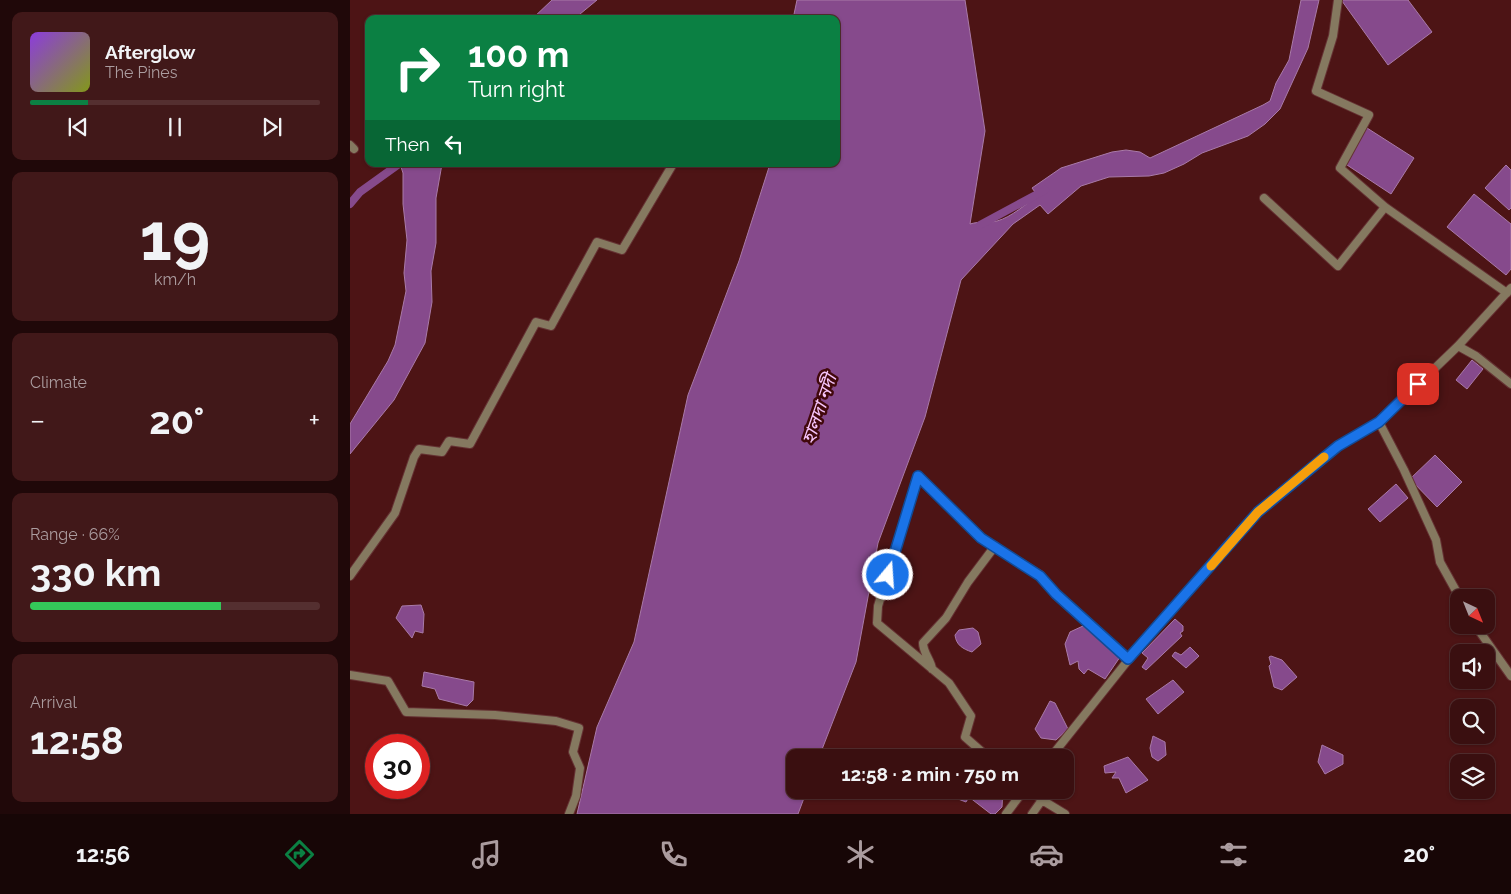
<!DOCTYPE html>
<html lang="en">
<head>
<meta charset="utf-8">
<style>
  :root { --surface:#3a0f10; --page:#411819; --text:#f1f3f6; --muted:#ab9c9f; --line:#542f30; --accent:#0b8043 }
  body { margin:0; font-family:Raleway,"Noto Sans Bengali",sans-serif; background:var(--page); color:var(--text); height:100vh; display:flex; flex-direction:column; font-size:19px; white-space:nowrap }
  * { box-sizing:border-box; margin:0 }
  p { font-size:16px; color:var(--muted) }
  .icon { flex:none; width:28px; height:28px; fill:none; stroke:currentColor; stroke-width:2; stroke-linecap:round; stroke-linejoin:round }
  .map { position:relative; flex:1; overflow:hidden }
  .sheet { display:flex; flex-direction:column; gap:12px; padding:12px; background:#200809; width:350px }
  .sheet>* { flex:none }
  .guide { position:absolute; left:15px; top:15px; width:475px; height:152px; border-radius:10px; box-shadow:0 1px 4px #0004,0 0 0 1px var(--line); background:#0b8043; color:#fff; overflow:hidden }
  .needle { width:32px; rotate:137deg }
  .fabs { position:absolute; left:1100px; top:589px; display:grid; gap:10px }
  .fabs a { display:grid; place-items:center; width:45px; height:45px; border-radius:10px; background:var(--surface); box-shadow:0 1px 4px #0004,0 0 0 1px var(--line); font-size:25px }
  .speed { position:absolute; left:15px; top:734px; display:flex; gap:10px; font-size:25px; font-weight:700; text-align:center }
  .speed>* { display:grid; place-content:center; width:65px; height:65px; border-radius:50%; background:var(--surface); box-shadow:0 1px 4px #0004,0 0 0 1px var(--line); line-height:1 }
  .speed .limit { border:8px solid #d22; background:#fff; color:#111 }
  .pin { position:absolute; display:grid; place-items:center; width:42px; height:42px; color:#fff; margin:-21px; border-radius:10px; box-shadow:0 2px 8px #0006 }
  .me { position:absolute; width:55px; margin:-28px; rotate:18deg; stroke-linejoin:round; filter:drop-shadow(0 0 4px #0008) }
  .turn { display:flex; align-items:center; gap:18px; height:105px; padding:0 20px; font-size:22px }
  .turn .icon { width:65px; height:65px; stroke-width:2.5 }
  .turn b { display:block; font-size:35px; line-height:42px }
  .then { display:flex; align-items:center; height:48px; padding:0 20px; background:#0003; gap:10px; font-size:19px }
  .big { font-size:38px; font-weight:700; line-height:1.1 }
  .sheet .tile { flex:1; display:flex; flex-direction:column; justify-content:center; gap:8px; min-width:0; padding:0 18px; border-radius:10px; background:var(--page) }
  .sheet .dial { align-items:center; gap:0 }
  .dial b { font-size:65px; line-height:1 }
  .song { display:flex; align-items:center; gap:15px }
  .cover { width:60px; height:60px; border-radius:8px; background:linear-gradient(135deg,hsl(270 70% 55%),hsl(70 70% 35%)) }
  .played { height:5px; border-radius:2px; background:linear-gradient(90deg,var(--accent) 20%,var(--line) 20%) }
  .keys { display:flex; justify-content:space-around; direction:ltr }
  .heat { display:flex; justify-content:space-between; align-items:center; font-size:28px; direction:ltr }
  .charge { height:8px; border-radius:4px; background:linear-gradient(90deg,#34c759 66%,var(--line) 0) }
  .trip { position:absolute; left:436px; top:749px; width:288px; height:50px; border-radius:10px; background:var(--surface); box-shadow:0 1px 4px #0004,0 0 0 1px var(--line); font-weight:700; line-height:50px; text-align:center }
  .menu { display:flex; height:80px; justify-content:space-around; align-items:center; background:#170606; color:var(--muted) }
  .menu .icon { width:35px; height:35px }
  .menu .on { color:var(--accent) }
  .menu b { font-size:22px; color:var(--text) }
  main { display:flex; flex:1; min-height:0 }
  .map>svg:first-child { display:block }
</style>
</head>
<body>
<main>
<section class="sheet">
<div class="tile">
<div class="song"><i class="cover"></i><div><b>Afterglow</b><p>The Pines</p></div></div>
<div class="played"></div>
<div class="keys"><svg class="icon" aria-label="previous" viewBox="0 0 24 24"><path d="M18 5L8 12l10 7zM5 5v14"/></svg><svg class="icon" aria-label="pause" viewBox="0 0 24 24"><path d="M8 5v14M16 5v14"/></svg><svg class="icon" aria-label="next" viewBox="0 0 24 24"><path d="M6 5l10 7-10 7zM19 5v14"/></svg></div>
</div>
<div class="tile dial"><b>19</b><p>km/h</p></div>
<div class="tile"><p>Climate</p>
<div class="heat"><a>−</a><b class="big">20°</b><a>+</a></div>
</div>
<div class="tile"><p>Range · 66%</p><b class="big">330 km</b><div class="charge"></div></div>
<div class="tile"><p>Arrival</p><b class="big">12:58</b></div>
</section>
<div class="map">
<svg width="1161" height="814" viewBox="0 0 1161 814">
  <rect width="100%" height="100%" fill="#4d1415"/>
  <path fill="#864a8c" stroke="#a97aa8" d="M202,0H247L224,19H182Z
    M447,0H615L635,131L620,224C630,221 639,223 647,221C662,217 675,204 688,196L682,188L711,168L762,152L776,150L790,152L800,158L913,105L920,101L926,83L939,60L951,0H969L958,48L930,109L915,124L898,136L852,153L834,164L814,173L799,176L759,177L731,186L698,214L690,205L663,224L611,280L575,417L528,543L506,662L469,757L445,758V790H457L448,814H227L247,727L284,642L338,395L389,261L420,164H486V19H443Z
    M993,0H1058L1082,32L1038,65L992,1Z
    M1017,128L1064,158L1041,194L994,163Z
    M50,164H92L86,198V243L81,271L82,302L75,343L44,400L0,454V424L38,361L45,345L56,291L54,273L57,240L53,204V173Z
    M1156,165L1161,170V208L1159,210L1135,188Z
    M1124,194L1161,224V269L1156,275L1097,227Z
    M1122,360L1133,369L1117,389L1106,380Z
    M1085,455L1112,482L1087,507L1060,479Z
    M1046,484L1058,498L1030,522L1018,509Z
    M71,605L74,614L73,633L65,631L62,638L46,618L52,606Z
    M825,619L833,626V631L830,633L832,636L796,670L792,667L798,658L792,653Z
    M733,626L770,657L755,679L738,669L734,674L729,669L728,661L720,665L715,644L720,632Z
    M623,628L628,632L631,644L622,652C613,649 606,645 605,635L609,630Z
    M840,647L849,656L836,668L822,656L825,652L831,655Z
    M921,656L932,660L947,677L932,690L924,687L919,666L921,664L919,657Z
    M74,672L124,682L123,700L117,706L89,699L85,689L72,686Z
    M823,680L834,692L808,714L796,699Z
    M700,701L705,703L718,729L706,740L691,738L685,729Z
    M803,736L815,742L816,755L808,761L802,757L800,748Z
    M972,745L993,755V764L975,774L968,762Z
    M778,757L798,780L776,793L769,778H762L766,772L755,773L754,766Z
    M608,790H653L652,807L645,814H641L619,797L616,802L608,799Z"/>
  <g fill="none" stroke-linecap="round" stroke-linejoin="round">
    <path stroke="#864a8c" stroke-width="8" d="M0,204L10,192L49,164
      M630,225L695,190"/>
    <g stroke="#653233" stroke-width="10">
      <path id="minor" d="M988,0L983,36L966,91L1019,115L990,168L1035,207L1157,293
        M0,145L4,149
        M914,198L988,266L1035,207
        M1108,346L1126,356L1161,384
        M1029,422L1054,470L1086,540L1090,562L1110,598
        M0,576L45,513L64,457L69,449L92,452L99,441L120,444L186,322L201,326L247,242L272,250L323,164
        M1125,625L1161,676
        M582,669C581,660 573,653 573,643L596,618L618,582L645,546
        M0,675L38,681L56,712L145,715L206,721L229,728L223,752L230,768L226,796L219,814
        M639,758L615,737L621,716L599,683L527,623L528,606L568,476L631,538L690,575L706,595L779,659
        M700,758L779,659L908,512L987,446L1029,422L1108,346L1161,288
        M680,790L692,800L715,814
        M656,814L674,790
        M682,814L692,800"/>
    </g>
    <use href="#minor" stroke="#857960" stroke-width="8"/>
  </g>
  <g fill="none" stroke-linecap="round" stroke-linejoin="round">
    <g stroke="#114b97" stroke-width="12">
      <path id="route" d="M538,575L568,476L631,538L690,576L706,594L778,659L908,512L988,446L1029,422L1068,384"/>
    </g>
    <use href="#route" stroke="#1a73e8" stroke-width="9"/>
    <path stroke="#f59e0b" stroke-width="9" d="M861,566L908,512L974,457"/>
  </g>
  <g text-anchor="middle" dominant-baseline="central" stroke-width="5" stroke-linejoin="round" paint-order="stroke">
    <g font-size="18" font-style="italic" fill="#f6c4fb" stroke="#41080c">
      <text transform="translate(469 409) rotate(-71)">হালদা নদী</text>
    </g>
  </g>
</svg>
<div class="fabs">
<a><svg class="needle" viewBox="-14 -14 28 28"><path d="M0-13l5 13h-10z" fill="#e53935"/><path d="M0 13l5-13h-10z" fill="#ab9c9f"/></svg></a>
<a><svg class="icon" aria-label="sound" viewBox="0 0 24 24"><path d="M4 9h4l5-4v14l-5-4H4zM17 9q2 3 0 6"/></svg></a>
<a><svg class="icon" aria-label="search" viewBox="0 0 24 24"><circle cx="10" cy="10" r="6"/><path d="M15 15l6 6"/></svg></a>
<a><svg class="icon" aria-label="layers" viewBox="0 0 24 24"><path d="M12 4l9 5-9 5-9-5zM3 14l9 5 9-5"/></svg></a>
</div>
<div class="speed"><div class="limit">30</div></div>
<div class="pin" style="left:1068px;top:384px;background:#d93025"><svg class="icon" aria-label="arrive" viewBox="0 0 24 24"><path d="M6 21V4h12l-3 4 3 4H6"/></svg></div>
<svg class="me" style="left:538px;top:575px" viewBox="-20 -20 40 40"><circle r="17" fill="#1a73e8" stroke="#fff" stroke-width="3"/><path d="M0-11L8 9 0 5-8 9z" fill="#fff"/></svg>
<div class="trip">12:58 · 2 min · 750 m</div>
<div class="guide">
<div class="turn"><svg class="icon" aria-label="right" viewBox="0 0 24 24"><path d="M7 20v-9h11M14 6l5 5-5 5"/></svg><div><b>100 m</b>Turn right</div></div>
<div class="then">Then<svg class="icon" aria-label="left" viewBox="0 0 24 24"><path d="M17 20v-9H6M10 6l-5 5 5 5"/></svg></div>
</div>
</div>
</main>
<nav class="menu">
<b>12:56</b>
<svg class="icon on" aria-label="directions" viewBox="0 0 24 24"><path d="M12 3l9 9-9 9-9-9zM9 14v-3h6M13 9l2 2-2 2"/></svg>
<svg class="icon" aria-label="music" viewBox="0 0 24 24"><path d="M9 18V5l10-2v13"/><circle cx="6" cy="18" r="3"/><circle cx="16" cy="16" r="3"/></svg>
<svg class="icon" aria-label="phone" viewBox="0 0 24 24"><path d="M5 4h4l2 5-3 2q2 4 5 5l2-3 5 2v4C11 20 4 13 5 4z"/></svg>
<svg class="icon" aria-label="climate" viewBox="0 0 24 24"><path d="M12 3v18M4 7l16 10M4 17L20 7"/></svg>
<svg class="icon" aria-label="car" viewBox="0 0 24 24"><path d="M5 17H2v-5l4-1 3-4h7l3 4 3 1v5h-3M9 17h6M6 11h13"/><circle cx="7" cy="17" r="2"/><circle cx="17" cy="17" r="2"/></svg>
<svg class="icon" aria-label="filters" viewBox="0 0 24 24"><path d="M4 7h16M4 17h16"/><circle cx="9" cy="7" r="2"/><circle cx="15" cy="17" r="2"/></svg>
<b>20°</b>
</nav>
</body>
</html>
